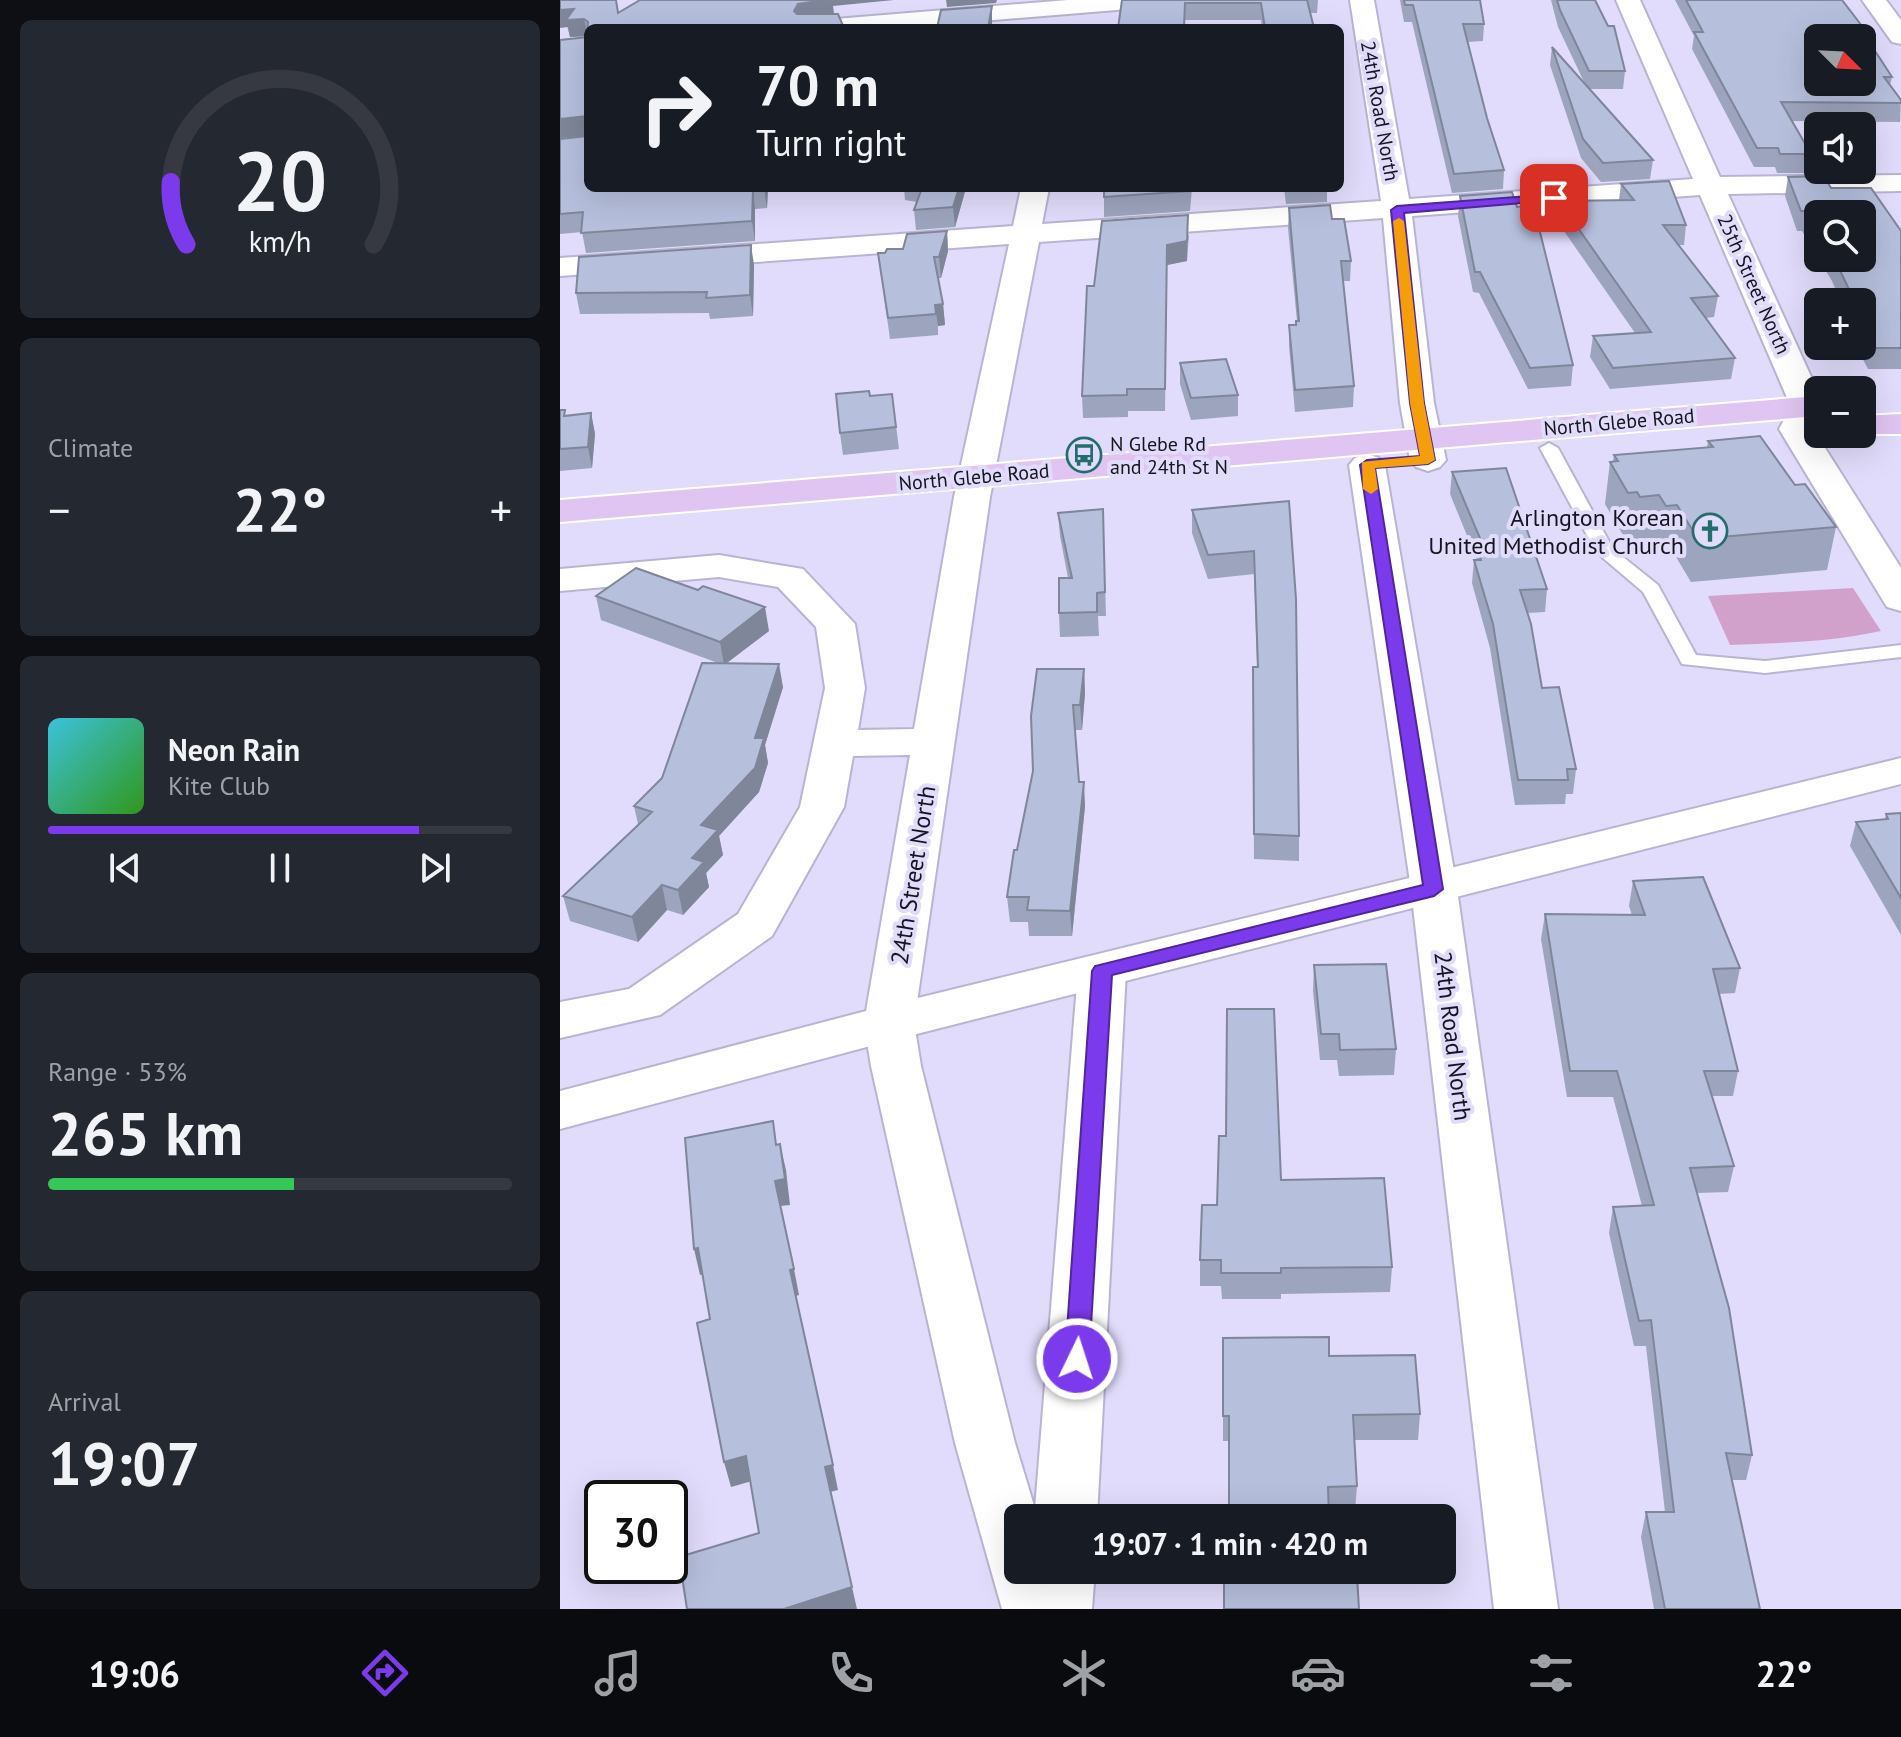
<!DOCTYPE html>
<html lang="en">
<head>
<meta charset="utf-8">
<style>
  :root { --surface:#171b24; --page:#242831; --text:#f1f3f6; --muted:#9ea1a6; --line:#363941; --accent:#7c3aed }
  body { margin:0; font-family:"PT Sans",sans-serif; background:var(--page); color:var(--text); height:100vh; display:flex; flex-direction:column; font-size:30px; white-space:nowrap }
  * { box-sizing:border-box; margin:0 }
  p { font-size:26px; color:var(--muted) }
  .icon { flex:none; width:44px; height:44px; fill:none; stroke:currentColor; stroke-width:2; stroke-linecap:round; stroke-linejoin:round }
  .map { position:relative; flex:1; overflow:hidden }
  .details { display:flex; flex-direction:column; gap:20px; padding:20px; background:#0d0f14; width:560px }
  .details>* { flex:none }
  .guide { position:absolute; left:24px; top:24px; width:760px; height:168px; border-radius:12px; box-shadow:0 8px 32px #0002; background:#171b24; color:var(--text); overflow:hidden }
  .needle { width:52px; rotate:114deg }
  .tools { position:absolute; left:1244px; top:24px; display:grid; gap:16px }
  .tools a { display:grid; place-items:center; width:72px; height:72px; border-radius:12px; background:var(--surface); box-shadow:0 8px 32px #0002; font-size:40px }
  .speed { position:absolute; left:24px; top:1480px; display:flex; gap:16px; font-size:40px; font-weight:700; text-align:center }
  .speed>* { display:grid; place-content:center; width:104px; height:104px; border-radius:50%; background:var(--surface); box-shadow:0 8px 32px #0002; line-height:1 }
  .speed .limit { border:4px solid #111; border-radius:12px; background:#fff; color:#111 }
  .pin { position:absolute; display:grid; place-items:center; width:68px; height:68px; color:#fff; margin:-34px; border-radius:16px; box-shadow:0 4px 12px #0006 }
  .me { position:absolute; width:88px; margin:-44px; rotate:4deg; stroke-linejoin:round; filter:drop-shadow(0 0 6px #0008) }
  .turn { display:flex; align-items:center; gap:28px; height:168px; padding:0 40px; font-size:36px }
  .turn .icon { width:104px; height:104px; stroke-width:2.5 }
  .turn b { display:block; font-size:56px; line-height:68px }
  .big { font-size:60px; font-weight:700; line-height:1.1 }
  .details .tile { flex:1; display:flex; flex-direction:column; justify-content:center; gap:12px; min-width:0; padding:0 28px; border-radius:12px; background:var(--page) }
  .details .dial { align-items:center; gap:0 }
  .dial svg { height:208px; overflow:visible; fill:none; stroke:var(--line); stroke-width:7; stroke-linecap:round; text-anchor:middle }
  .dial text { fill:var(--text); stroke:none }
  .song { display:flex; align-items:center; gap:24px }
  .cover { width:96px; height:96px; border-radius:12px; background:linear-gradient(135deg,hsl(190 70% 55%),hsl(110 70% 35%)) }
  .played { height:8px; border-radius:4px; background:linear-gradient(90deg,var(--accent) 80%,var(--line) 80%) }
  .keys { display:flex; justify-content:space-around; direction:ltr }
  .heat { display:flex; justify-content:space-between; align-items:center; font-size:44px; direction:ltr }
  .charge { height:12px; border-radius:6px; background:linear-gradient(90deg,#34c759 53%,var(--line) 0) }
  .trip { position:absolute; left:444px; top:1504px; width:452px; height:80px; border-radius:12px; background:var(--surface); box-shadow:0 8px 32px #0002; font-weight:700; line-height:80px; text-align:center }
  .menu { display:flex; height:128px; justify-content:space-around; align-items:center; background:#090b0e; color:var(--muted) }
  .menu .icon { width:56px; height:56px }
  .menu .selected { color:var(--accent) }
  .menu b { font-size:36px; color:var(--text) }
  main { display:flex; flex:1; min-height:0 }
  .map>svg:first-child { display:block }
</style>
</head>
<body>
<main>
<section class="details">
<div class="tile dial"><svg viewBox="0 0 100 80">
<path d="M14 69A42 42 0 1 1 86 69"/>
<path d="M14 69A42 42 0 0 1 8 45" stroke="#7c3aed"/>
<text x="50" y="56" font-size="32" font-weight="700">20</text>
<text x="50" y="72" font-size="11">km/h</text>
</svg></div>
<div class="tile"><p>Climate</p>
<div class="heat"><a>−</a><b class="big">22°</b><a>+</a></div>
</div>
<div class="tile">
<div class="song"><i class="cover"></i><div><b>Neon Rain</b><p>Kite Club</p></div></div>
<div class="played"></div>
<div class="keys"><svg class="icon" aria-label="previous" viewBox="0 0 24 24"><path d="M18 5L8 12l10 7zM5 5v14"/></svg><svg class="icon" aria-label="pause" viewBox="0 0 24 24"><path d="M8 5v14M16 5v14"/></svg><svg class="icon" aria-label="next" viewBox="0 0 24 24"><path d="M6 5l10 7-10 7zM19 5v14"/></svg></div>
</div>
<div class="tile"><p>Range · 53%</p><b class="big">265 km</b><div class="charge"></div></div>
<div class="tile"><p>Arrival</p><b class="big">19:07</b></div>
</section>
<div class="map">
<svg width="1341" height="1609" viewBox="0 0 1341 1609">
  <rect width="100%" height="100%" fill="#e1dcfb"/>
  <path fill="#d2a1cb" d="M1293,588L1321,631C1271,642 1221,643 1170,645L1148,596Z"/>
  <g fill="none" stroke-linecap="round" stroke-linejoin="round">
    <g stroke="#b8b4d1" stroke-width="4">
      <path id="lane" d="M989,443L998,448L1053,549L1098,585L1136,655L1205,661L1341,645V657L1205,673L1122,664L1083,592L1036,552L980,448Z"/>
    </g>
    <g stroke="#b8b4d1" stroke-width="4">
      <path id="street" d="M508,0H605L601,5L593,7L338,28H239L243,23L251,21Z
        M790,0H814L849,199L1133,179L1056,0H1080L1160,177L1341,175V191L1168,194L1258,392V420L1253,429L1341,568V611L1327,607L1322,599L1219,429L1231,407L1140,195L852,216L874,403L886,460L880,467L868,471L856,467L850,460L840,403L823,218L479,242L430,497L354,1023L361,1066L455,1443L475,1509L518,971L525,959L542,954L559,959L566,971L537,1518H458V1570H535L532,1609H442L395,1443L311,1066L304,1023L350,755L293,756L284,807L212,936L100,1015L0,1038V1002L69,989L178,914L240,807L265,688L256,627L218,587L159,577L0,591V569L159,555L243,569L295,624L305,688L298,730L354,729L394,497L449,244L0,276V258L453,226L461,188H489L482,224L821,201Z
        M1302,0H1326L1341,20V44L1332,42Z
        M807,454L819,458L825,465L897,889L998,1609H934L851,889L789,465L795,458Z"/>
    </g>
    <g stroke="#b8b4d1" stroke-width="4">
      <path id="secondary" d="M1341,758V784L329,1041L0,1129V1091L329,1005Z"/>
    </g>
    <g stroke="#fff" stroke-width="4">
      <path id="primary" d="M1258,396V416L0,522V500Z
        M1341,414V434H1293H1302V416Z"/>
    </g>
    <use href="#lane" fill="#fff" fill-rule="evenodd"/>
    <use href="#street" fill="#fff" fill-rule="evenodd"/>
    <use href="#secondary" fill="#fff" fill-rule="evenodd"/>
    <use href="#primary" fill="#e0c5f2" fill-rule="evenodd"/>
  </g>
  <path fill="#9da4bd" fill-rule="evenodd" d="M0,0L59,12L273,6L274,14L28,188H208L207,208L195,209V241L26,253L22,232L0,234V139L26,136L0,138V40L27,37V36L10,37Z
    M562,0H758L757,13H750L754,28H702L701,20H625Z
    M840,0H920L924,24L923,41L907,42L927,118L944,170L943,189L892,193L852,22H844Z
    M991,0H1035L1065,71L1063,89H1029L1093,160L1090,179L1041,182L1021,158L990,65L992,47L1025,84L998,27Z
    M1115,0H1282L1308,34L1307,39L1332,77L1330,85L1341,100L1340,122L1231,121L1251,154L1247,173H1217L1215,167H1194L1132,49L1134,36Z
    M1228,177L1271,188L1341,231V369H1308L1296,346H1302V302H1281L1272,281L1242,231H1237L1225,196ZM1258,214L1302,258H1258Z
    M1061,184L1126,225L1124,245H1118L1158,296L1154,317L1146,318L1175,358L1171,379L1050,389L1030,357L1033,336L1075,333L997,221L999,201L1059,200Z
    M344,188H406L395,227L356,230L354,210L357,202L345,200Z
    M544,188H632L630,211L544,217Z
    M724,188H767V202L726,204Z
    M900,196L1013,365L1011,386L968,389L919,293L913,292L898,216Z
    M729,208L791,261L790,281H783L794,386L793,407L735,412L729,346V325H736L737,321L728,228Z
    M387,231L388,251L381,278H378L383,304L385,325L378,326V335L330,339L318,253L343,249Z
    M629,235L627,261L607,265L605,411H568V417L523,418L522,396L534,286Z
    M194,265L193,316L150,319L149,313L20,314L16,293Z
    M620,363L678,395V416L631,420L620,384Z
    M332,394L339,449L283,455L280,433L310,396Z
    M0,410L6,416L31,413L35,434L32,468L0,471Z
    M1148,441L1235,485L1276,527L1267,570L1131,582L1110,547L1099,548L1093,538L1074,539L1071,535H1063L1045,504L1050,462L1053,461L1054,455L1147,448Z
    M892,472L987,589L985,612L967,613L982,688L1016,769L1013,794H1006L1005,804L955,805L930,648L912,583L914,560H917L890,494Z
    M729,501L739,836V861L694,859L693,667H697L694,574L648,579L632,533V510Z
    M543,509L546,616H538L539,636L500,637L499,613L508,578L500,536L498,513Z
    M36,596L209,631L167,663L223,687L205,745L208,763L199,792L159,836L163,855L146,873L149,887L123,915L107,910L78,942L10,921L3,896L78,824L74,806L102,778L158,663L41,620Z
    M524,669L525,693L522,730H515L519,782L525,806L512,936H469L468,922H450L447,897L457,850Z
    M1341,813V935L1290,846L1296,822L1325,819L1326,814Z
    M1073,881L1180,968L1175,993L1159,994L1178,1071L1173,1096H1152L1174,1166L1168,1192L1137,1193L1192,1455L1186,1480H1171L1200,1609H1094L1081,1537L1086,1512H1105L1086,1346H1074L1049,1233L1053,1207L1082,1206L1053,1097H1007L981,939L985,914L1072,915L1069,906Z
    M754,965L836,1049L834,1075L779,1076L777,1060H760L753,991Z
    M721,1180L832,1267L830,1292L721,1294V1299H662L661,1286H640V1260L657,1205Z
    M663,1338L769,1356L860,1414L858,1440H794L797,1486L795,1511L769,1512L669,1441H663Z"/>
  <path fill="#7f869a" d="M265,0H334L273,6L274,16L236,28L234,11L238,4Z
    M386,0H437L436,3L387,7Z
    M432,6V28H428Z
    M14,9L24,19L28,36L10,37L8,27L0,28V10Z
    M26,116L28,135L0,138V119Z
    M204,188H208L207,208Z
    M399,188H406L395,227L393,207Z
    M193,190L195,209V241L192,221Z
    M628,215L627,261L607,265L605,411L607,245Z
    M387,231L388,251L381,278L379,257Z
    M191,245L194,265L193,316L190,295Z
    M383,304L385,325L378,326L375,305Z
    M31,413L35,434L32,468L28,447Z
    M205,607L209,631L164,665L160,642Z
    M219,664L223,687L205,745L208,763L199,792L159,836L163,855L146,873L149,887L123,915L118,890L132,858L141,825L195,738Z
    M524,669L525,693L522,730L520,705Z
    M524,782L525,806L512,936L510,911Z
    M102,885L107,910L78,942L72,917Z
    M220,1144L226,1170L230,1205L220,1206L215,1181Z
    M138,1248L145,1274L140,1275L134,1249Z
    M234,1269L239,1295L236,1296L230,1270Z
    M186,1456L192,1481L171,1487L164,1462Z
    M273,1465L278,1490L270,1492L265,1467Z
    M292,1587L297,1609H224Z"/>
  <path fill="#b6bfdc" stroke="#7f869a" stroke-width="2" fill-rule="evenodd" d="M0,0H56L58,13L80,0H265L238,4L234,11L237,14H278L284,28H28V188H204L193,190L192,221L21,233L23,212L0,214V139L26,136V116L0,119V40L27,37L28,22L24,19L6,20L14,9L0,10Z
    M562,0H747L754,28H705L701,3H625L624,28H558Z
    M844,0H920L924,24H903L927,118L944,170L894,174L853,5H845Z
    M997,0H1035L1048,26H1054L1065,71H1029L1000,10Z
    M1126,0H1282L1308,34H1304L1332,77H1324L1341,100V103L1221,102L1251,154H1220L1218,148H1197L1134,32H1143ZM1258,38H1302V82H1258Z
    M432,6L428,28H377L381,10Z
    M992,47L1093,160L1043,163L1023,139Z
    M1264,176L1271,188H1311L1341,231V348H1313L1302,329V302H1295L1274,258H1302V214H1258V232L1245,211H1241L1228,177Z
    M1109,181L1126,225H1103L1158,296L1131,298L1175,358L1053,368L1033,336L1091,332L999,201L1074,200L1061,184Z
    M362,188H399L393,207L354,210Z
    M544,188H630V191L544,197Z
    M952,192L957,207L973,204L1013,365L970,368L920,272H915L900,196Z
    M770,205L772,219H784L791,261H781L794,386L735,390L729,325H736V321H739L729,208Z
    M628,215L627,241L607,245L605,389H567V395L522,396L527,286H534L542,221Z
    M387,231L379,257H374L383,304L375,305L376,314L328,318L318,253H325L327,249H343L347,234Z
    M191,245L190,295L146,298L147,292L16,293L19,257Z
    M666,359L678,395L631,398L620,363Z
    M309,391L310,396L332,394L336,427L280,433L276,394Z
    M0,410H5L4,416L31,413L28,447L0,449Z
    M1200,436L1235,485L1245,484L1276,527L1138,539L1117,505L1106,506L1099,495L1080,497L1077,492L1068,493L1050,462L1058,461L1054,455L1153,447L1148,441Z
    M946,468L987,589L960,590L971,624L982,688L999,687L1016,769H1007L1008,780H958L933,624L914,560H921L918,550H925L892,472Z
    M729,501L736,599L739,836L694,834L693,667H698L694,551L648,555L632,510Z
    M543,509L545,592L537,593V612L499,613V578H512L498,513Z
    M76,568L138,590L143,586L205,607L160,642L36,596Z
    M142,663L219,664L195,738H204L195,768L141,825L158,830L132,858L144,862L118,890L102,885L72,917L3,896L92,812L74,806L102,778Z
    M477,669H524L520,705H513L519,782H524L510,911L467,910L469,897H447L454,850H457L473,771L471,716Z
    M1341,813V898L1296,822L1328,819L1326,814Z
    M1143,877L1180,968L1153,969L1178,1071H1144L1174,1166L1130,1168L1169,1308L1192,1455L1166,1453L1200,1609H1105L1086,1512H1114L1091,1320L1079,1321L1053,1207L1094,1205L1057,1071H1010L985,914L1085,915L1073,881Z
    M826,964L836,1049L780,1050L779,1034H761L754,965Z
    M667,1009H714L721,1180L824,1178L832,1267L721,1268V1273H661V1260H640L642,1205H657L659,1136H666Z
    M213,1121L216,1145L220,1144L225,1179L215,1181L234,1269L230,1270L273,1465L265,1467L292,1587L224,1609H127L119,1557L199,1533L186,1456L164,1462L137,1323L150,1319L138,1248L134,1249L125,1138Z
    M769,1337V1356L855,1355L860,1414L793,1415L797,1486L768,1487L769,1518H669V1416H663V1338Z
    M669,1570H771V1575H797L799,1609H664V1573H669Z"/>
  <path fill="#7c3aed" stroke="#51269a" stroke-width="2" d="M994,194L998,196V200L844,213L864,403L875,460L868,464L815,468L883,889L874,896L552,975L529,1359L525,1366L517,1369L508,1366L505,1359L532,971L535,966L863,885L800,465L807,460L860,456L850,403L831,210L837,206Z"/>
  <path fill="#f59e0b" d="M839,218L844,221L864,403L875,460L868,464L815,468L818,489L811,494L803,489L802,462L860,456L850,403L833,221Z"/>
  <defs>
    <g id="bus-ring" transform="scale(1.8)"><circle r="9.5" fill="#e1dcfb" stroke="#236e6d" stroke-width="1.5"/><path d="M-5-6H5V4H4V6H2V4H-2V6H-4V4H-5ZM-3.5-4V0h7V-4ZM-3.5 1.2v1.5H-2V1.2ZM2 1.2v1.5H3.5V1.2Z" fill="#236e6d"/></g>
    <g id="church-ring" transform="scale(1.8)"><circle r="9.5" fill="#e1dcfb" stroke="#236e6d" stroke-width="1.5"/><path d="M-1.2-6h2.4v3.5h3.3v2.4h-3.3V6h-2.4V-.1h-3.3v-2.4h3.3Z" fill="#236e6d"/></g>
  </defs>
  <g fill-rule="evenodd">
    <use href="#bus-ring" x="524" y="455"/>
    <use href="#church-ring" x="1150" y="531"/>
  </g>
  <g text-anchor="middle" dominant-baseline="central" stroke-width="8" stroke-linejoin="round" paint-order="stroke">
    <g font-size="20" fill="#16151f" stroke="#e1dcfb">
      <text transform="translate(820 111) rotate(80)">24th Road North</text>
      <text transform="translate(1194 284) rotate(66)">25th Street North</text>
      <text transform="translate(1059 422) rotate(-5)">North Glebe Road</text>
      <text transform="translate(414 477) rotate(-5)">North Glebe Road</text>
    </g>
    <g font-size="20" fill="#16151f" stroke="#e1dcfb" text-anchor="start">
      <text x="550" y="444">N Glebe Rd<tspan x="550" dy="23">and 24th St N</tspan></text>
    </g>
    <g font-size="24" fill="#16151f" stroke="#e1dcfb" text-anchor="end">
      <text x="1124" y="517">Arlington Korean<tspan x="1124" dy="28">United Methodist Church</tspan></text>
    </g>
    <g font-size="24" fill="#16151f" stroke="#e1dcfb">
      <text transform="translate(353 875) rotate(-81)">24th Street North</text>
      <text transform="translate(893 1036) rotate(83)">24th Road North</text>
    </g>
  </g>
</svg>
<div class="tools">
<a><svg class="needle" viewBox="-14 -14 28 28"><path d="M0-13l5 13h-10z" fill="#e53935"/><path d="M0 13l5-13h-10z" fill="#9ea1a6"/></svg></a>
<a><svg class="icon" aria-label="sound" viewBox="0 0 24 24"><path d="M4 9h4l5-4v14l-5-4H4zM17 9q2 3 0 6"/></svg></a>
<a><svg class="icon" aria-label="search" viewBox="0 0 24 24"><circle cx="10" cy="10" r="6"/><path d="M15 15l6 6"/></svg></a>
<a>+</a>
<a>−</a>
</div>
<div class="speed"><div class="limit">30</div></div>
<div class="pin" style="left:994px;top:198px;background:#d93025"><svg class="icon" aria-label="arrive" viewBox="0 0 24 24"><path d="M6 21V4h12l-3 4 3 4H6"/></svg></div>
<svg class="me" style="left:517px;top:1359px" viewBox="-20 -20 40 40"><circle r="17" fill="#7c3aed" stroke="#fff" stroke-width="3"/><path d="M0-11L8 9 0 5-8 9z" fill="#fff"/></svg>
<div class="trip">19:07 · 1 min · 420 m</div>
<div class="guide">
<div class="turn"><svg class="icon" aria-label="right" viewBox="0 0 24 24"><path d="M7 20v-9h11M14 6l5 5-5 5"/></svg><div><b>70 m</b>Turn right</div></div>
</div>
</div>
</main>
<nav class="menu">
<b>19:06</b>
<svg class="icon selected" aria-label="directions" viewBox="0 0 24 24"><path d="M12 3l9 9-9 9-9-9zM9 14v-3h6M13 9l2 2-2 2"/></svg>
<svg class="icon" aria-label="music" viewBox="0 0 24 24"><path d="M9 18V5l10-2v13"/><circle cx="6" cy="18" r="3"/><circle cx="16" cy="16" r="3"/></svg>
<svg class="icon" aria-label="phone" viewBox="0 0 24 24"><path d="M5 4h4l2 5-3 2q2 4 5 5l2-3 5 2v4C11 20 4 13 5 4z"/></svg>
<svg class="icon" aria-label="climate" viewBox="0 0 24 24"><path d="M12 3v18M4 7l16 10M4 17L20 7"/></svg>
<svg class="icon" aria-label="car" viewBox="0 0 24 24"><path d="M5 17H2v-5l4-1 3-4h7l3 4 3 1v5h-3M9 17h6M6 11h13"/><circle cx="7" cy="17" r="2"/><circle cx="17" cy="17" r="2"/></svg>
<svg class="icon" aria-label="filters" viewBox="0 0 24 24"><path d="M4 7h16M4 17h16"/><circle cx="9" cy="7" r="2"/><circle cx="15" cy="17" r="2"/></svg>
<b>22°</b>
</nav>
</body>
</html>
